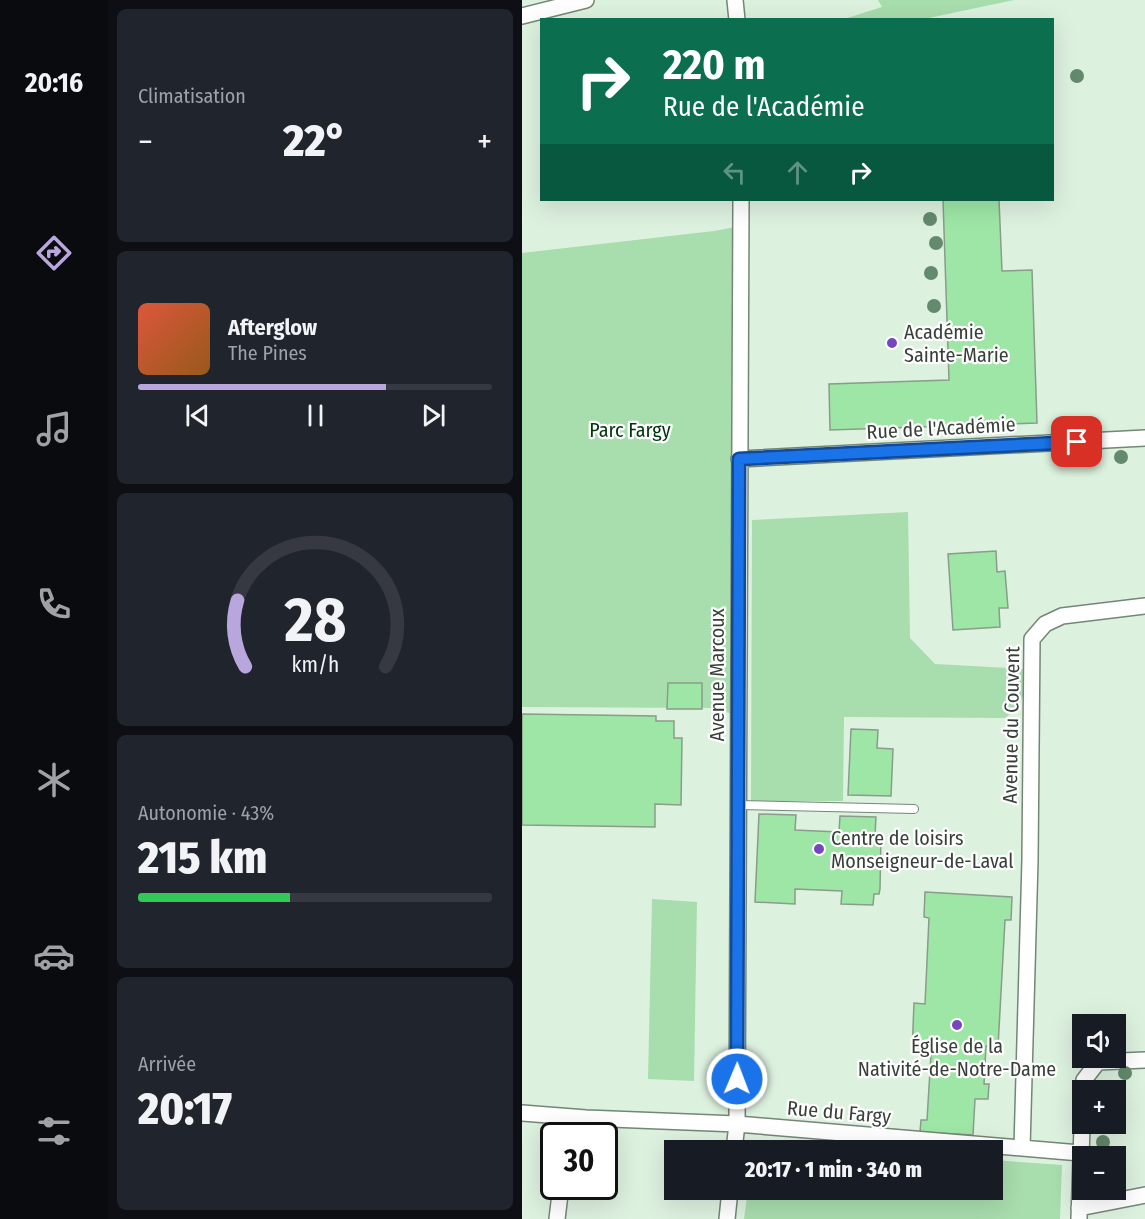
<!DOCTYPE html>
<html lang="fr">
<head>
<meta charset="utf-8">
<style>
  :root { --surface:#171b24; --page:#20242c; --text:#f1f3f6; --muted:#9ea1a6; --line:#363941; --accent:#b9a6dd }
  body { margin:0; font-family:"Fira Sans Condensed",sans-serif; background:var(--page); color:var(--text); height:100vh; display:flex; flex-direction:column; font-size:22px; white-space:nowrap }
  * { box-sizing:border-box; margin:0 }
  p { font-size:20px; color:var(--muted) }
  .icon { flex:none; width:33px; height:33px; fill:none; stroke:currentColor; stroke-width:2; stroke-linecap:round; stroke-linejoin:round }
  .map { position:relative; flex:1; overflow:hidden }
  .drawer { display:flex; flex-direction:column; gap:9px; padding:9px; background:#0d0f14; width:414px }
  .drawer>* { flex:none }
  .banner { position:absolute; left:18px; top:18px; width:514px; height:183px; border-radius:0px; box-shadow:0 6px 24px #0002; background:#0b6e4f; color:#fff; overflow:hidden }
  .controls { position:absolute; left:550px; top:1014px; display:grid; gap:12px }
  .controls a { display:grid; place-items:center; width:54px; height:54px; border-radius:0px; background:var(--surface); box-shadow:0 6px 24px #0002; font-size:30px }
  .speed { position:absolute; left:18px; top:1122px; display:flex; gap:12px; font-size:30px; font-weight:700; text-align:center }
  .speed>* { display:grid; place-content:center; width:78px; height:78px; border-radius:50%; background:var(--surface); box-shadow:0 6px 24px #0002; line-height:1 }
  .speed .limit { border:3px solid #111; border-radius:9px; background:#fff; color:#111 }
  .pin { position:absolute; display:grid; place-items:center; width:51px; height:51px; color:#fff; margin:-26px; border-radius:12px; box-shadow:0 3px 9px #0006 }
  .me { position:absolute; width:66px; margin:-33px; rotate:1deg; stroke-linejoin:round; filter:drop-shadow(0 0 4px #0008) }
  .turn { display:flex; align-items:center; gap:21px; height:126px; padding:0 24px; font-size:27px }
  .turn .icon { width:78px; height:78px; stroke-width:2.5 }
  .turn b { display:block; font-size:42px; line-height:51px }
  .lanes { display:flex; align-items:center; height:57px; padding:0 24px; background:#0003; justify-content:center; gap:30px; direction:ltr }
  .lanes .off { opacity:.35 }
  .big { font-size:45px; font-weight:800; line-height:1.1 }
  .drawer .card { flex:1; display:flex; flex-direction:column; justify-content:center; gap:9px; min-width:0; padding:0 21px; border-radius:9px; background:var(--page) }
  .drawer .dial { align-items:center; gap:0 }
  .dial svg { height:156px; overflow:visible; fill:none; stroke:var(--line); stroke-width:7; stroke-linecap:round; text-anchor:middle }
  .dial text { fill:var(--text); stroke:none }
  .song { display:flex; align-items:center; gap:18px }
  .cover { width:72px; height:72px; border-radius:9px; background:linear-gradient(135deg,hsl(10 70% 55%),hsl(30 70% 35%)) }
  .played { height:6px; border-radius:3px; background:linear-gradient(90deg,var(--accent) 70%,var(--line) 70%) }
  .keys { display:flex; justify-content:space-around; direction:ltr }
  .heat { display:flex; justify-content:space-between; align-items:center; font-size:33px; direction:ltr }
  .charge { height:9px; border-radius:4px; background:linear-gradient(90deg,#34c759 43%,var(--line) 0) }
  .trip { position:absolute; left:142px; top:1140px; width:339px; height:60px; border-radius:0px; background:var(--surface); box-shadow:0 6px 24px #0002; font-weight:800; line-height:60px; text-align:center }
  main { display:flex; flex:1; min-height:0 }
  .dock { display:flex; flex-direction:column; width:108px; justify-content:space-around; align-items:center; background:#090b0e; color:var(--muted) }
  .dock .icon { width:42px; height:42px }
  .dock .active { color:var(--accent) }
  .dock b { font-size:27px; color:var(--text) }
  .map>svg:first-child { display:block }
</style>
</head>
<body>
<main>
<nav class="dock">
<b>20:16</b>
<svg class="icon active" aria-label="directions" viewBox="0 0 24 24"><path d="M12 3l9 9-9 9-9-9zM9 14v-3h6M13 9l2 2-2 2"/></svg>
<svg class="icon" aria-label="music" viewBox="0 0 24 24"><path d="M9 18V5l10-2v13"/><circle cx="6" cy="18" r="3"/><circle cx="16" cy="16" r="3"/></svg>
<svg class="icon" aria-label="phone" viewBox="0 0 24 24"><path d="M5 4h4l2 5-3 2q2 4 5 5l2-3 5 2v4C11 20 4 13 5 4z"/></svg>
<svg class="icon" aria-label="climate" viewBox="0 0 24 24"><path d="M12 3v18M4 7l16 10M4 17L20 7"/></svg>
<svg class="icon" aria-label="car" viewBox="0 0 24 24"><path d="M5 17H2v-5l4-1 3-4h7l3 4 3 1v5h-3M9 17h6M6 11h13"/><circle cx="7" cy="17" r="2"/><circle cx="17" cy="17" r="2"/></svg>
<svg class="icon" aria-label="filters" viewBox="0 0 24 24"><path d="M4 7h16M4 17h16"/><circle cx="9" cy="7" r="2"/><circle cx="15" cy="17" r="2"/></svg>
</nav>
<section class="drawer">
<div class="card"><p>Climatisation</p>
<div class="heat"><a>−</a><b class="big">22°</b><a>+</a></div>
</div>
<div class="card">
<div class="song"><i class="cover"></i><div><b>Afterglow</b><p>The Pines</p></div></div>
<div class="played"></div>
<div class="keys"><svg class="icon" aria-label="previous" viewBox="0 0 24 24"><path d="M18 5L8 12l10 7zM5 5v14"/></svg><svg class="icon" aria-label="pause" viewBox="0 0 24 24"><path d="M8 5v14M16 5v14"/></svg><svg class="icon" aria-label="next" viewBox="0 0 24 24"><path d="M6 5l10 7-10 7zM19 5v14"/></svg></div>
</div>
<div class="card dial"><svg viewBox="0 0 100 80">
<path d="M14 69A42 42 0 1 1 86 69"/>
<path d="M14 69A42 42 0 0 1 10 35" stroke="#b9a6dd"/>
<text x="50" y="56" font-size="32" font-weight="700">28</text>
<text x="50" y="72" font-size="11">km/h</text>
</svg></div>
<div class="card"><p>Autonomie · 43%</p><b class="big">215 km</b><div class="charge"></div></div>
<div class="card"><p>Arrivée</p><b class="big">20:17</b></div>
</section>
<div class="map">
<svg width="623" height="1219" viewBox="0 0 623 1219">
  <rect width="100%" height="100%" fill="#ddf1df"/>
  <path fill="#a8ddad" d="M356,0H492L402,19H322L360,7Z
    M219,226L216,716L192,708L0,707V253L192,231Z
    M386,512L388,638L413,664L507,669C503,691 502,705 483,718L322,717L321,801H229L230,520Z
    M130,899L175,902L172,1081L126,1079Z
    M231,1144L324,1150H231Z
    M471,1160L540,1165L538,1219H222L226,1190H471Z"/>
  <path fill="#9ee6a6" stroke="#8a9c8b" stroke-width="1.5" d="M421,200H477L480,271L510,270L515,423L308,430L307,384L427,380Z
    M474,551L475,572L483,571L486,608H477L478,627L431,630L426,554Z
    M146,683H180V709H145Z
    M0,714L134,716V721H152V738H160L159,805L133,804V827L0,825Z
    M329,729L356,730L355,748L371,749L369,796L326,795Z
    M237,814L274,815L273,830L317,832L318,816L354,817L353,835H359L358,889L357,894H352L351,905L319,904L320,891L273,889V904L233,902Z
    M403,892L490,897L489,920H483L476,1047L464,1046L462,1084H467L466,1099H453L451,1135L398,1132L399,1120H405L409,1054L390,1053L392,1003L403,1004L407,918L402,917Z"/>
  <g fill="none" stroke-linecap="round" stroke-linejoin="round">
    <g stroke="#748676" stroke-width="10">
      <path id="service" d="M215,805L392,809"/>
    </g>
    <g stroke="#748676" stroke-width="18">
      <path id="minor" d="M213,0L215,20
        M0,16L64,0
        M217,459L623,438
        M561,1090L562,1080L576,1062L623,1060
        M0,1113L64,1118L215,1124L558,1153
        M45,1136L48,1117
        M500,1148L508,860L510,639L523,624L540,616L623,606
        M212,1150L215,1124L219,200
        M557,1208L623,1195
        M35,1219L39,1186
        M205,1219L208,1190
        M557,1219L561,1096"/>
    </g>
    <use href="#service" stroke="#fff" stroke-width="8"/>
    <use href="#minor" stroke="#fff" stroke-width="15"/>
  </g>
  <g fill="#638a6c">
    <circle cx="555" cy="76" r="7"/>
    <circle cx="408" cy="219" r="7"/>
    <circle cx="414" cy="243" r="7"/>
    <circle cx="409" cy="273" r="7"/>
    <circle cx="412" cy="306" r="7"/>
    <circle cx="599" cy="457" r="7"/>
    <circle cx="603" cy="1073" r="7"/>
    <circle cx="581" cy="1142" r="7"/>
  </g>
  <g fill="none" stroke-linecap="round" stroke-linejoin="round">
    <g stroke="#114b97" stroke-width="15">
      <path id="route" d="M215,1079L217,459L555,442"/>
    </g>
    <use href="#route" stroke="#1a73e8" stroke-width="10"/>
  </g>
  <g fill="#7547bf" stroke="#fff" stroke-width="2">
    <circle cx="370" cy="343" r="6"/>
    <circle cx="297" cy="849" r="6"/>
    <circle cx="435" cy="1025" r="6"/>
  </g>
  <g text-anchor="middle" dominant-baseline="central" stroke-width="4.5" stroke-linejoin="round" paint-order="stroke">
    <g font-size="20" fill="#373f38" stroke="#fff" text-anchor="start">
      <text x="382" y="332">Académie<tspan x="382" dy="23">Sainte-Marie</tspan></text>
      <text x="309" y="838">Centre de loisirs<tspan x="309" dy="23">Monseigneur-de-Laval</tspan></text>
      <text x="435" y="1046" text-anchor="middle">Église de la<tspan x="435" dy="23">Nativité-de-Notre-Dame</tspan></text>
    </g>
    <g font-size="20" fill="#373f38" stroke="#fff">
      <text transform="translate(419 428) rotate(-3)">Rue de l'Académie</text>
      <text transform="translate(195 675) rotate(-90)">Avenue Marcoux</text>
      <text transform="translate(489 725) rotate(-89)">Avenue du Couvent</text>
      <text transform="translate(317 1112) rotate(5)">Rue du Fargy</text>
    </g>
    <g font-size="20" fill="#00350d" stroke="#fff">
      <text x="108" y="430">Parc Fargy</text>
    </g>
  </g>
</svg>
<div class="controls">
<a><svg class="icon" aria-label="sound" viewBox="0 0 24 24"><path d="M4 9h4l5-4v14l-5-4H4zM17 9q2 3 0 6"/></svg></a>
<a>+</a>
<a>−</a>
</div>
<div class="speed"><div class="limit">30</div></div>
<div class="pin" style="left:555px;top:442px;background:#d93025"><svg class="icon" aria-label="arrive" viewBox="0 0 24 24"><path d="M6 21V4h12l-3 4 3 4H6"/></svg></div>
<svg class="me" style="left:215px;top:1079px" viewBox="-20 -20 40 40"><circle r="17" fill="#1a73e8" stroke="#fff" stroke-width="3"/><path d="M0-11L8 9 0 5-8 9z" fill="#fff"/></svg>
<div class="trip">20:17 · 1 min · 340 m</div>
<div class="banner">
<div class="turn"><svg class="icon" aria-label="right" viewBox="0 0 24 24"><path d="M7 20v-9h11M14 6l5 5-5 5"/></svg><div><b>220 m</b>Rue de l'Académie</div></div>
<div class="lanes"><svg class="icon off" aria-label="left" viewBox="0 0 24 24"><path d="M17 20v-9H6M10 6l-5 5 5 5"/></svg><svg class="icon off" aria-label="ahead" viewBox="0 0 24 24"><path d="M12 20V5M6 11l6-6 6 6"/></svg><svg class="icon" aria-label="right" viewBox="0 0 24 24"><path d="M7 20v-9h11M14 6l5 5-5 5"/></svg></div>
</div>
</div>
</main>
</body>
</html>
